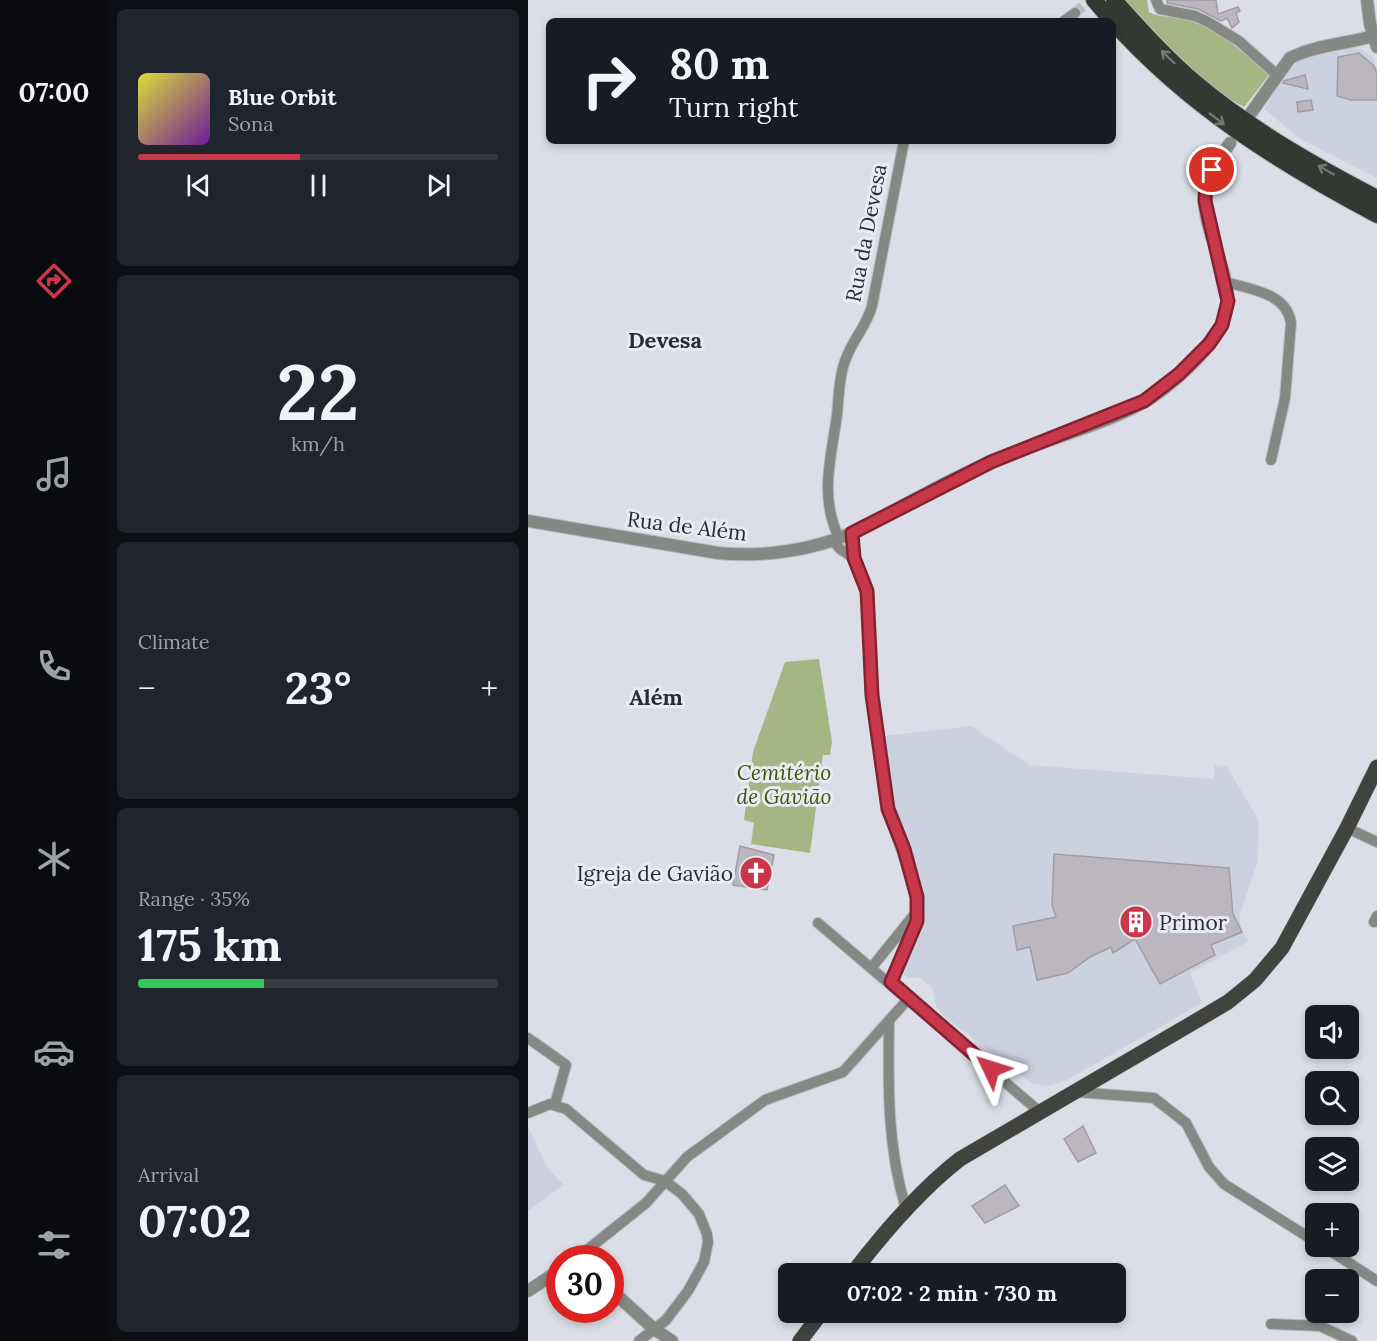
<!DOCTYPE html>
<html lang="en">
<head>
<meta charset="utf-8">
<style>
  :root { --surface:#171b24; --page:#20242c; --text:#f1f3f6; --muted:#9ea1a6; --line:#363941; --accent:#c8374a }
  body { margin:0; font-family:Lora,serif; background:var(--page); color:var(--text); height:100vh; display:flex; flex-direction:column; font-size:22px; white-space:nowrap }
  * { box-sizing:border-box; margin:0 }
  p { font-size:20px; color:var(--muted) }
  .icon { flex:none; width:33px; height:33px; fill:none; stroke:currentColor; stroke-width:2; stroke-linecap:round; stroke-linejoin:round }
  .map { position:relative; flex:1; overflow:hidden }
  .details { display:flex; flex-direction:column; gap:9px; padding:9px; background:#0d0f14; width:420px }
  .details>* { flex:none }
  .guide { position:absolute; left:18px; top:18px; width:570px; height:126px; border-radius:9px; box-shadow:0 3px 9px #0003; background:#171b24; color:var(--text); overflow:hidden }
  .fabs { position:absolute; left:777px; top:1005px; display:grid; gap:12px }
  .fabs a { display:grid; place-items:center; width:54px; height:54px; border-radius:9px; background:var(--surface); box-shadow:0 3px 9px #0003; font-size:30px }
  .speed { position:absolute; left:18px; top:1245px; display:flex; gap:12px; font-size:30px; font-weight:700; text-align:center }
  .speed>* { display:grid; place-content:center; width:78px; height:78px; border-radius:50%; background:var(--surface); box-shadow:0 3px 9px #0003; line-height:1 }
  .speed .limit { border:9px solid #d22; background:#fff; color:#111 }
  .pin { position:absolute; display:grid; place-items:center; width:51px; height:51px; color:#fff; margin:-26px; border:3px solid #fff; border-radius:50%; box-shadow:0 2px 6px #0007 }
  .me { position:absolute; width:66px; margin:-33px; rotate:311deg; stroke-linejoin:round; filter:drop-shadow(0 0 4px #0008) }
  .turn { display:flex; align-items:center; gap:21px; height:126px; padding:0 24px; font-size:27px }
  .turn .icon { width:78px; height:78px; stroke-width:2.5 }
  .turn b { display:block; font-size:42px; line-height:51px }
  .big { font-size:45px; font-weight:700; line-height:1.1 }
  .details .widget { flex:1; display:flex; flex-direction:column; justify-content:center; gap:9px; min-width:0; padding:0 21px; border-radius:9px; background:var(--page) }
  .details .dial { align-items:center; gap:0 }
  .dial b { font-size:78px; line-height:1 }
  .song { display:flex; align-items:center; gap:18px }
  .cover { width:72px; height:72px; border-radius:9px; background:linear-gradient(135deg,hsl(60 70% 55%),hsl(280 70% 35%)) }
  .played { height:6px; border-radius:3px; background:linear-gradient(90deg,var(--accent) 45%,var(--line) 45%) }
  .keys { display:flex; justify-content:space-around; direction:ltr }
  .heat { display:flex; justify-content:space-between; align-items:center; font-size:33px; direction:ltr }
  .charge { height:9px; border-radius:4px; background:linear-gradient(90deg,#34c759 35%,var(--line) 0) }
  .trip { position:absolute; left:250px; top:1263px; width:348px; height:60px; border-radius:9px; background:var(--surface); box-shadow:0 3px 9px #0003; font-weight:700; line-height:60px; text-align:center }
  main { display:flex; flex:1; min-height:0 }
  .menu { display:flex; flex-direction:column; width:108px; justify-content:space-around; align-items:center; background:#090b0e; color:var(--muted) }
  .menu .icon { width:42px; height:42px }
  .menu .on { color:var(--accent) }
  .menu b { font-size:27px; color:var(--text) }
  .map>svg:first-child { display:block }
</style>
</head>
<body>
<main>
<nav class="menu">
<b>07:00</b>
<svg class="icon on" aria-label="directions" viewBox="0 0 24 24"><path d="M12 3l9 9-9 9-9-9zM9 14v-3h6M13 9l2 2-2 2"/></svg>
<svg class="icon" aria-label="music" viewBox="0 0 24 24"><path d="M9 18V5l10-2v13"/><circle cx="6" cy="18" r="3"/><circle cx="16" cy="16" r="3"/></svg>
<svg class="icon" aria-label="phone" viewBox="0 0 24 24"><path d="M5 4h4l2 5-3 2q2 4 5 5l2-3 5 2v4C11 20 4 13 5 4z"/></svg>
<svg class="icon" aria-label="climate" viewBox="0 0 24 24"><path d="M12 3v18M4 7l16 10M4 17L20 7"/></svg>
<svg class="icon" aria-label="car" viewBox="0 0 24 24"><path d="M5 17H2v-5l4-1 3-4h7l3 4 3 1v5h-3M9 17h6M6 11h13"/><circle cx="7" cy="17" r="2"/><circle cx="17" cy="17" r="2"/></svg>
<svg class="icon" aria-label="filters" viewBox="0 0 24 24"><path d="M4 7h16M4 17h16"/><circle cx="9" cy="7" r="2"/><circle cx="15" cy="17" r="2"/></svg>
</nav>
<section class="details">
<div class="widget">
<div class="song"><i class="cover"></i><div><b>Blue Orbit</b><p>Sona</p></div></div>
<div class="played"></div>
<div class="keys"><svg class="icon" aria-label="previous" viewBox="0 0 24 24"><path d="M18 5L8 12l10 7zM5 5v14"/></svg><svg class="icon" aria-label="pause" viewBox="0 0 24 24"><path d="M8 5v14M16 5v14"/></svg><svg class="icon" aria-label="next" viewBox="0 0 24 24"><path d="M6 5l10 7-10 7zM19 5v14"/></svg></div>
</div>
<div class="widget dial"><b>22</b><p>km/h</p></div>
<div class="widget"><p>Climate</p>
<div class="heat"><a>−</a><b class="big">23°</b><a>+</a></div>
</div>
<div class="widget"><p>Range · 35%</p><b class="big">175 km</b><div class="charge"></div></div>
<div class="widget"><p>Arrival</p><b class="big">07:02</b></div>
</section>
<div class="map">
<svg width="849" height="1341" viewBox="0 0 849 1341">
  <rect width="100%" height="100%" fill="#dbdee6"/>
  <path fill="#ccd1e0" d="M820,46L835,50L845,57L849,69V178L774,140L736,109L758,73L772,60L787,53Z
    M443,726L502,765L685,779L687,765L699,767L731,821L730,861L711,918L714,932L721,941L662,973L674,1003L537,1081L520,1086L505,1084L416,1016L408,1006L404,987L392,978H379L374,971L397,909L391,882L366,815L355,736Z
    M0,1126L19,1167L36,1185L0,1211Z"/>
  <path fill="#a4b684" d="M592,0H619L621,12C631,18 643,16 653,18C688,27 716,52 741,75L716,107L678,85Z
    M291,659L304,742L302,755H295L282,853L223,844L226,823L216,820L225,752L257,662Z"/>
  <path fill="#bcb7be" stroke="#a19da3" stroke-width="1.5" d="M639,0H688L690,14L710,7L712,11L708,13L711,22L704,28L699,18L693,21L670,9L639,3Z
    M831,53L846,66L849,74V100H823L809,96L810,57Z
    M777,75L780,89L755,83L756,81Z
    M783,100L785,110L770,112L769,102Z
    M212,846L246,855L239,890L205,885Z
    M526,854L701,868L705,914L714,932L683,945L687,955L632,984L607,939L585,953L583,947L562,957L540,973L509,980L502,947L489,950L485,926L528,917L524,905Z
    M555,1126L568,1153L550,1162L536,1139Z
    M477,1185L491,1206L457,1223L444,1206Z"/>
  <g fill="none" stroke-linecap="round" stroke-linejoin="round">
    <path stroke="#b8bbc2" stroke-width="10" stroke-dasharray="10 5" stroke-linecap="butt" d="M547,13L562,0"/>
    <g stroke="#b8bbc2" stroke-width="12">
      <path id="minor" d="M628,0L632,9L667,16L680,22L711,41L748,74
        M536,21L547,13
        M697,282C722,289 759,293 763,323L757,398L743,460
        M324,533L326,558L339,591L344,695L360,809L389,896V921L362,982
        M311,538C291,496 303,459 309,415C311,395 311,374 319,356C326,338 339,325 344,306L376,141
        M305,540L312,549L326,558
        M819,828L849,842
        M846,922L849,916
        M290,923L512,1112
        M344,967L386,915
        M361,1021C360,1085 359,1147 378,1209
        M0,1038L38,1065L27,1104
        M548,1092L626,1098L658,1123L681,1167L696,1184L788,1242
        M0,1113L22,1104L38,1109L116,1175L137,1181L154,1194L171,1214L179,1234L180,1242L176,1262L160,1291L138,1320L111,1341
        M795,1246L849,1281
        M49,1258L118,1203L159,1157L237,1100L315,1072L381,998
        M743,1324L792,1326L824,1341"/>
    </g>
    <g stroke="#b8bbc2" stroke-width="14">
      <path id="tertiary" d="M839,0L842,24L849,47
        M723,113L762,58C787,45 818,44 845,36
        M0,521L190,553C228,557 270,552 306,540C339,528 368,509 399,493C420,481 442,471 464,461C514,440 569,428 616,402C641,388 681,352 693,326C715,280 671,236 677,190C679,172 693,157 702,143
        M48,1258H50
        M82,1289L126,1329L144,1341
        M0,1291L32,1270"/>
    </g>
    <g stroke="#b8bbc2" stroke-width="16">
      <path id="primary" d="M324,1274C356,1232 391,1191 432,1159L673,1018L700,1002L727,980L754,948L819,828L849,767
        M272,1341L294,1312"/>
    </g>
    <g stroke="#b8bbc2" stroke-width="18">
      <path id="trunk" d="M566,0L584,21
        M586,0C613,30 639,59 670,85C724,130 787,166 849,198
        M585,22C660,106 751,163 849,215"/>
    </g>
    <use href="#minor" stroke="#868885" stroke-width="10"/>
    <use href="#tertiary" stroke="#868885" stroke-width="12"/>
    <use href="#primary" stroke="#40433e" stroke-width="15"/>
    <use href="#trunk" stroke="#343832" stroke-width="16"/>
  </g>
  <defs><path id="oneway-shaft" d="M-6 0H5M1.5-3L5.5 0L1.5 3" fill="none" stroke-width="1.6" stroke-linecap="round" stroke-linejoin="round" transform="scale(1.5)"/></defs>
  <g stroke="#737776">
    <use href="#oneway-shaft" transform="translate(640 57) rotate(-136)"/>
    <use href="#oneway-shaft" transform="translate(689 119) rotate(37)"/>
    <use href="#oneway-shaft" transform="translate(798 170) rotate(-150)"/>
  </g>
  <g fill="none" stroke-linecap="round" stroke-linejoin="round">
    <g stroke="#822430" stroke-width="15">
      <path id="route" d="M463,1069L363,982L389,921V897L376,849L360,809L344,695L339,591L326,558L324,533L463,462L616,401L651,374L681,344L694,325L700,301L677,201L678,183L684,170"/>
    </g>
    <use href="#route" stroke="#c8374a" stroke-width="10"/>
  </g>
  <defs>
    <g id="church-disc" transform="scale(1.725)"><circle r="9.5" fill="#c8374a" stroke="#e8ebf3"/><path d="M-1.2-6h2.4v3.5h3.3v2.4h-3.3V6h-2.4V-.1h-3.3v-2.4h3.3Z" fill="#fff"/></g>
    <g id="building-disc" transform="scale(1.725)"><circle r="9.5" fill="#c8374a" stroke="#e8ebf3"/><path d="M-4-6H4V6H1V3H-1V6H-4ZM-2.5-4.3h1.7v1.8h-1.7ZM.8-4.3h1.7v1.8H.8ZM-2.5-1h1.7V.8h-1.7ZM.8-1h1.7V.8H.8Z" fill="#fff"/></g>
  </defs>
  <g fill-rule="evenodd">
    <use href="#church-disc" x="228" y="873"/>
    <use href="#building-disc" x="608" y="922"/>
  </g>
  <g text-anchor="middle" dominant-baseline="central" stroke-width="6" stroke-linejoin="round" paint-order="stroke">
    <g font-size="21" fill="#2c2d30" stroke="#e8ebf3">
      <text transform="translate(338 233) rotate(-79)">Rua da Devesa</text>
      <text transform="translate(159 526) rotate(7)">Rua de Além</text>
    </g>
    <g font-size="21" font-style="italic" fill="#435609" stroke="#e8ebf3">
      <text x="256" y="772">Cemitério<tspan x="256" dy="24">de Gavião</tspan></text>
    </g>
    <g font-size="21" fill="#2c2d30" stroke="#e8ebf3" text-anchor="end">
      <text x="205" y="873">Igreja de Gavião</text>
      <text x="631" y="922" text-anchor="start">Primor</text>
    </g>
    <g font-size="22" font-weight="bold" fill="#2c2d30" stroke="#e8ebf3">
      <text x="137" y="340">Devesa</text>
      <text x="128" y="697">Além</text>
    </g>
  </g>
</svg>
<div class="fabs">
<a><svg class="icon" aria-label="sound" viewBox="0 0 24 24"><path d="M4 9h4l5-4v14l-5-4H4zM17 9q2 3 0 6"/></svg></a>
<a><svg class="icon" aria-label="search" viewBox="0 0 24 24"><circle cx="10" cy="10" r="6"/><path d="M15 15l6 6"/></svg></a>
<a><svg class="icon" aria-label="layers" viewBox="0 0 24 24"><path d="M12 4l9 5-9 5-9-5zM3 14l9 5 9-5"/></svg></a>
<a>+</a>
<a>−</a>
</div>
<div class="speed"><div class="limit">30</div></div>
<div class="pin" style="left:684px;top:170px;background:#d93025"><svg class="icon" aria-label="arrive" viewBox="0 0 24 24"><path d="M6 21V4h12l-3 4 3 4H6"/></svg></div>
<svg class="me" style="left:463px;top:1069px" viewBox="-20 -20 40 40"><path d="M0-17L14 15 0 8-14 15z" fill="#c8374a" stroke="#fff" stroke-width="4"/></svg>
<div class="trip">07:02 · 2 min · 730 m</div>
<div class="guide">
<div class="turn"><svg class="icon" aria-label="right" viewBox="0 0 24 24"><path d="M7 20v-9h11M14 6l5 5-5 5"/></svg><div><b>80 m</b>Turn right</div></div>
</div>
</div>
</main>
</body>
</html>
